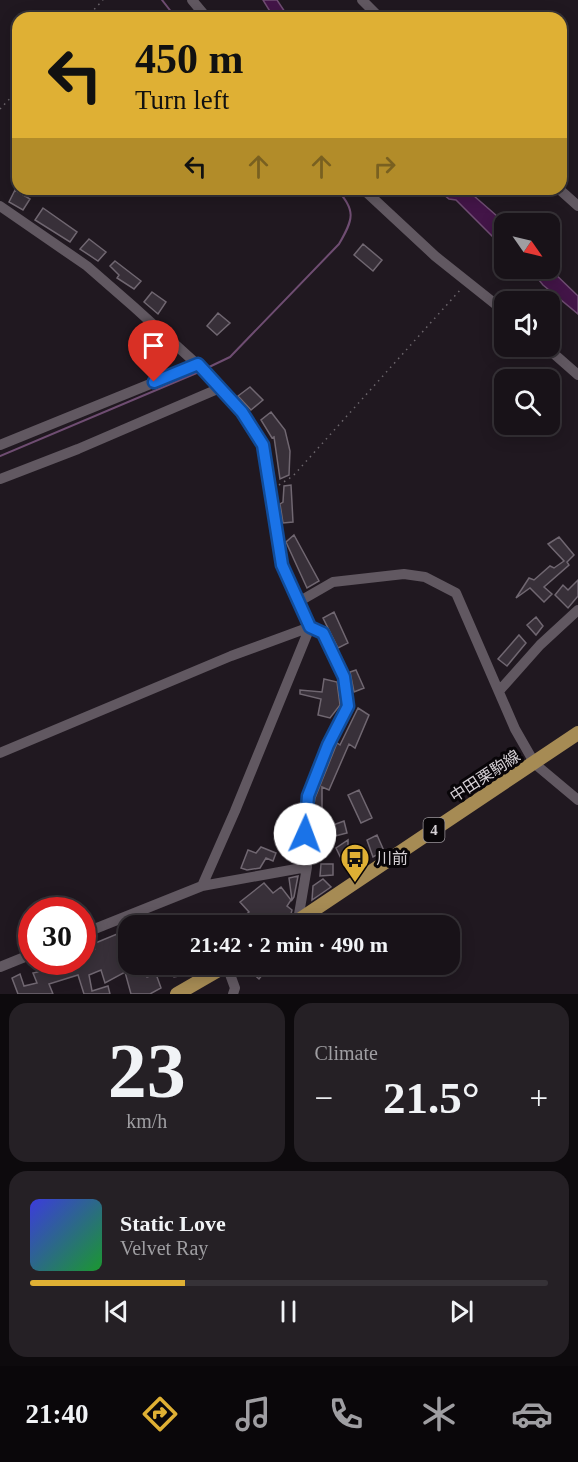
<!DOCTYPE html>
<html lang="en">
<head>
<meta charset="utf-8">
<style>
  :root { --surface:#181218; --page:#252025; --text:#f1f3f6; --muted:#9f9ea2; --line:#363237; --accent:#dfb034 }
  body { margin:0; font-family:"Times New Roman","Noto Sans JP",serif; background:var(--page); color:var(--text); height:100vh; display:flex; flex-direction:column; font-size:22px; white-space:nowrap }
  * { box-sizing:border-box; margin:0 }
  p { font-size:20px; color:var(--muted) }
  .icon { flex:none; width:33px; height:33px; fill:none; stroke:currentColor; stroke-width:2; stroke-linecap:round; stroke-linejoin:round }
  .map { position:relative; height:994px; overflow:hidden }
  .side { display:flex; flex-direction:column; gap:9px; padding:9px; background:#0d0a0d; flex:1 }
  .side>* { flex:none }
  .top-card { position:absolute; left:12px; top:12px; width:555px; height:183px; border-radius:18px; box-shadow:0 3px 15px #0003,0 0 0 2px var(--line); background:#dfb034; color:#111; overflow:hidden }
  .needle { width:39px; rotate:124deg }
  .fabs { position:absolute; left:494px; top:213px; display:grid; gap:12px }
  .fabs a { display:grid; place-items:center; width:66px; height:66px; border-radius:12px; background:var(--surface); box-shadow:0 3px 15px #0003,0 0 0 2px var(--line); font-size:30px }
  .speed { position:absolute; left:18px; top:897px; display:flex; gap:12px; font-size:30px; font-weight:700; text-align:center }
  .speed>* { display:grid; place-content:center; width:78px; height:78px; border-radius:50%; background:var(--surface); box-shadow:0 3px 15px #0003,0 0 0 2px var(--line); line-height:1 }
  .speed .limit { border:9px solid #d22; background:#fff; color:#111 }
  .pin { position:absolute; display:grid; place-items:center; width:51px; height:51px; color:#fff; margin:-62px -26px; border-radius:50% 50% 50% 0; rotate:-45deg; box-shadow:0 0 6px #0007 }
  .pin .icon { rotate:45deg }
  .me { position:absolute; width:66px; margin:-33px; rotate:2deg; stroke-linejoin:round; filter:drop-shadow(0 0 4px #0008) }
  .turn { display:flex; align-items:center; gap:21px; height:126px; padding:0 24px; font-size:27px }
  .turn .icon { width:78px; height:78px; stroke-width:2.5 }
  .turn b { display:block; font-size:42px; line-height:51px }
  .lanes { display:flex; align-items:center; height:57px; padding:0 24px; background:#0003; justify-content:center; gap:30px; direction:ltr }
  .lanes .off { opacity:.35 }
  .big { font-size:45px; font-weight:700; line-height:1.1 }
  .side .tile { flex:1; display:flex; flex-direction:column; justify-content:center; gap:9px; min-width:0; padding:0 21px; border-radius:18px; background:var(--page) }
  .side .dial { align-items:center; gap:0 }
  .dial b { font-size:78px; line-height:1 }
  .song { display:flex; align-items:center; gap:18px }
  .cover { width:72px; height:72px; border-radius:9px; background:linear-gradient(135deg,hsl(240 70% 55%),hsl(130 70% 35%)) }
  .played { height:6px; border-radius:3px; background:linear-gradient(90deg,var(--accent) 30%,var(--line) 30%) }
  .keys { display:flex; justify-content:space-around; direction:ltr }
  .heat { display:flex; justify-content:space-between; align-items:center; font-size:33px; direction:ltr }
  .side .tiles { flex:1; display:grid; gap:9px; grid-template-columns:1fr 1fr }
  .tile:last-child { grid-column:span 2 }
  .trip { position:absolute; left:118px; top:915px; width:342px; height:60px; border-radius:18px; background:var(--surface); box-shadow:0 3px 15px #0003,0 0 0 2px var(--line); font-weight:700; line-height:60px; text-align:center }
  .menu { display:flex; height:96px; justify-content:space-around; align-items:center; background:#0a070a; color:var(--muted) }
  .menu .icon { width:42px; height:42px }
  .menu .active { color:var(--accent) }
  .menu b { font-size:27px; color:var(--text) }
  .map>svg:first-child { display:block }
</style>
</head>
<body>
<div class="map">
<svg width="578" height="994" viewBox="0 0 578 994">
  <rect width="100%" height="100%" fill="#201820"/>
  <path fill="#431548" stroke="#6f4d72" stroke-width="1.5" d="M263,0H277L289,18H274Z
    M437,189H466L505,223L504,248L456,200L449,199Z
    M549,268L578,296V314L543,285L530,269Z"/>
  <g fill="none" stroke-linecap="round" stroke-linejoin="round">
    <path stroke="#6f4d72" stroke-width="2" d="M162,0L176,18
      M207,368L230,357L339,244C353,220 357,210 336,189
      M0,456L199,372"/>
  </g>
  <path fill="#383039" stroke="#706771" stroke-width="1.5" d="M15,190L30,199L23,210L9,202Z
    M43,208L77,232L70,242L35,220Z
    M89,239L106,252L98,261L80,249Z
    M363,244L382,260L373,271L354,255Z
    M115,261L141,281L134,289L117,278L119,275L110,266Z
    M152,292L166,302L158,314L144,302Z
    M218,313L230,323L217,335L207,326Z
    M250,387L263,400L251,410L238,396Z
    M271,412L285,430L290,451L289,475L280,479L274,437L272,438L261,420Z
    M291,485L293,522L283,523L280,504L283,502L284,486Z
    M294,535L319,581L307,588L286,542Z
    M559,537L574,555L567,562L569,565L544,587L552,594L544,602L530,588L516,598L529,578L534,580L550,566L554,568L564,561L548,544Z
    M578,580V596L568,608L555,595L563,585L568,590Z
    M334,612L348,643L338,648L323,618Z
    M536,617L543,626L536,635L527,625Z
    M519,635L526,643L507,666L498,659Z
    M356,670L364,688L354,692L350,672Z
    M324,679L337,682L340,705L330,718L318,715L321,699L300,694V690L322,692Z
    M358,708L369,715L355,748L349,744L329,790L322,787V854L314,855L312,817L315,798L337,743L340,745Z
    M359,790L372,818L361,823L348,795Z
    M344,821L347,833L335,836L333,825Z
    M290,823H297L299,861L292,862L293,846L285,845Z
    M377,835L384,851L373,857L367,840Z
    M348,840V851L357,867L348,873L336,848Z
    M261,847L276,853L273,861L266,858L260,868L247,870L241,868L248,850L256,853Z
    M321,864H333V875L320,876Z
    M298,876L294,897L292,900L289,878Z
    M323,879L331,887L312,900L313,886Z
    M264,883L273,893L281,887L291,900L287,906L292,910L291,914L281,926L273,919L267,926H242L238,921L249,912L240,902Z
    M129,929V964H144L147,977L156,974L161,988L150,994H131L125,972L105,983L101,970L89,975L92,991L108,986L110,994H84L78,975L49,984L53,994H18L12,978L20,974L24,986L37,983L33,973L46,970L42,962H70L72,965L82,962V955L95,949L93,944Z
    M171,964H181L185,975L174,977Z
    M255,964H271L259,979L250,971Z"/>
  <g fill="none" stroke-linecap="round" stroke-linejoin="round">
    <path stroke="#6c666c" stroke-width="1.5" stroke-dasharray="1.5 4.5" stroke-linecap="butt" d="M86,18L103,0
      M0,109L18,90
      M279,485L293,476L461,289"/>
    <path stroke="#615861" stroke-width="10" d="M192,0L207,18
      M362,0L380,18
      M363,189L435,256L504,311
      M559,189L578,206
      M0,206L87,266L134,307L211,377L255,429L263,445L282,565L310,627L235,811L202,886
      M545,346L578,375
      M0,445L197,365
      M0,479L78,449L220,388
      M300,601L333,582L404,574L425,577L456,593L515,729L535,764L578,800
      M499,691L540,645L578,610
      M0,753L231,656L310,627L323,633L344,677L348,706L328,745L308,796L304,817L307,867L298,920
      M82,934L202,886L307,867
      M227,966L235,988L233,994
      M0,967L32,954"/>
    <path stroke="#a68b54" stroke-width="14" d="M290,926L578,733
      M177,994L229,964"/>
  </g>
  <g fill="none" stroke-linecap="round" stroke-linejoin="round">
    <g stroke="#114b97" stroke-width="15">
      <path id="route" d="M154,382L198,364L242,412L263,445L282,565L310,627L323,633L344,677L348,706L328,745L308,796L305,834"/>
    </g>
    <use href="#route" stroke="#1a73e8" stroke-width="10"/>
  </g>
  <defs>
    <g id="bus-pin" transform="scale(1.5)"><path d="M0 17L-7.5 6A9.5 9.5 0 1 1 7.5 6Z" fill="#dfb034" stroke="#080508"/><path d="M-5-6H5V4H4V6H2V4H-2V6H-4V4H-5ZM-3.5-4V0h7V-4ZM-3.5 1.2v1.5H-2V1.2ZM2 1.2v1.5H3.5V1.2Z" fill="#111"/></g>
  </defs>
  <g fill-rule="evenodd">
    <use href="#bus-pin" x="355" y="858"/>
  </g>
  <g text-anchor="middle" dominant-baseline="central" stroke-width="6" stroke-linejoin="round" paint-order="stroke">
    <rect fill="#080508" stroke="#989398" stroke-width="1.5" x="423.5" y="818" width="21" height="24" rx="4.5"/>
    <g font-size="15" font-weight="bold" fill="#d5d0d5">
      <text x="434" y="830">4</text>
    </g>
    <g font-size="16" fill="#d5d0d5" stroke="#080508">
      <text transform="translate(485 776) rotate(-33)">中田栗駒線</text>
    </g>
    <g font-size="16" fill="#d5d0d5" stroke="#080508" text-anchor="start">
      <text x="376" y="858">川前</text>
    </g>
  </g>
</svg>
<div class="fabs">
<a><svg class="needle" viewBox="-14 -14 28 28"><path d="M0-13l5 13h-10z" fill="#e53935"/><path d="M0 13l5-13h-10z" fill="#9f9ea2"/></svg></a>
<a><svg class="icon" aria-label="sound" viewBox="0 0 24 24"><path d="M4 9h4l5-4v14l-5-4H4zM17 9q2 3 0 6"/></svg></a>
<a><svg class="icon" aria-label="search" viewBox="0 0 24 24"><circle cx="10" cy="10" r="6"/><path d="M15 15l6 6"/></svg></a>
</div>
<div class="speed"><div class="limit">30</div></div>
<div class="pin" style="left:154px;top:382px;background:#d93025"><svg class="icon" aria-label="arrive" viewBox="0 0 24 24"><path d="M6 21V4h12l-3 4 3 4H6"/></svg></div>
<svg class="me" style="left:305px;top:834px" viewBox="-20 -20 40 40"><circle r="19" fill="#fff"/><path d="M0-13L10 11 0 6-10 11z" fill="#1a73e8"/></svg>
<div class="trip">21:42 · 2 min · 490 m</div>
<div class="top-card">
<div class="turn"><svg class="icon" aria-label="left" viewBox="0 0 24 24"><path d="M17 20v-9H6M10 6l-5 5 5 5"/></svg><div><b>450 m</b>Turn left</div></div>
<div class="lanes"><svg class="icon" aria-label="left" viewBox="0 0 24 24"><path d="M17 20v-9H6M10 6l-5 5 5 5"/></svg><svg class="icon off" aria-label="ahead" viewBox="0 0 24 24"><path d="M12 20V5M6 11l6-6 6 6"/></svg><svg class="icon off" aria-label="ahead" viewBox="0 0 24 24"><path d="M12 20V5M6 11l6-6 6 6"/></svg><svg class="icon off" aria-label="right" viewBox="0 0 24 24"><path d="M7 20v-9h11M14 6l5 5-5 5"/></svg></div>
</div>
</div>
<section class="side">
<div class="tiles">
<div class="tile dial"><b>23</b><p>km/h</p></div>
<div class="tile"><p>Climate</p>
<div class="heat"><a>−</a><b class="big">21.5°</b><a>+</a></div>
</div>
<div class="tile">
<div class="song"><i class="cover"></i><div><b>Static Love</b><p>Velvet Ray</p></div></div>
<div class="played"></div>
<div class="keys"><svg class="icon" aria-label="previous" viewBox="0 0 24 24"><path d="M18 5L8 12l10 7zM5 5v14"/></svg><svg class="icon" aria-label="pause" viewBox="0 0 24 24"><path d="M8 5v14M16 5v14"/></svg><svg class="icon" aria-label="next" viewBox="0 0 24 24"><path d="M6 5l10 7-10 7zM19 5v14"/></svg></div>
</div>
</div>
</section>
<nav class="menu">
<b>21:40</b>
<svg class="icon active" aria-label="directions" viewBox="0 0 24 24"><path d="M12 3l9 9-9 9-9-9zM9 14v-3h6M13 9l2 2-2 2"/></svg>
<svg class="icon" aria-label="music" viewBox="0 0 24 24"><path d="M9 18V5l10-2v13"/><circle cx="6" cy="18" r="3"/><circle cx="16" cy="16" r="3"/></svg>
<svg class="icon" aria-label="phone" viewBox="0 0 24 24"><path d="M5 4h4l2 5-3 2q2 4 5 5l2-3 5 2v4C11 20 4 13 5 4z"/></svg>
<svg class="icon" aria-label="climate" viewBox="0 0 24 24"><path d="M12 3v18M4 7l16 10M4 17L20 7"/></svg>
<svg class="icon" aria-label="car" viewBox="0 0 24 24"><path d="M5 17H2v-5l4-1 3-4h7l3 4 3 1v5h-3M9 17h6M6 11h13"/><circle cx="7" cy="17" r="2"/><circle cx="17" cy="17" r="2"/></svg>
</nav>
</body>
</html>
